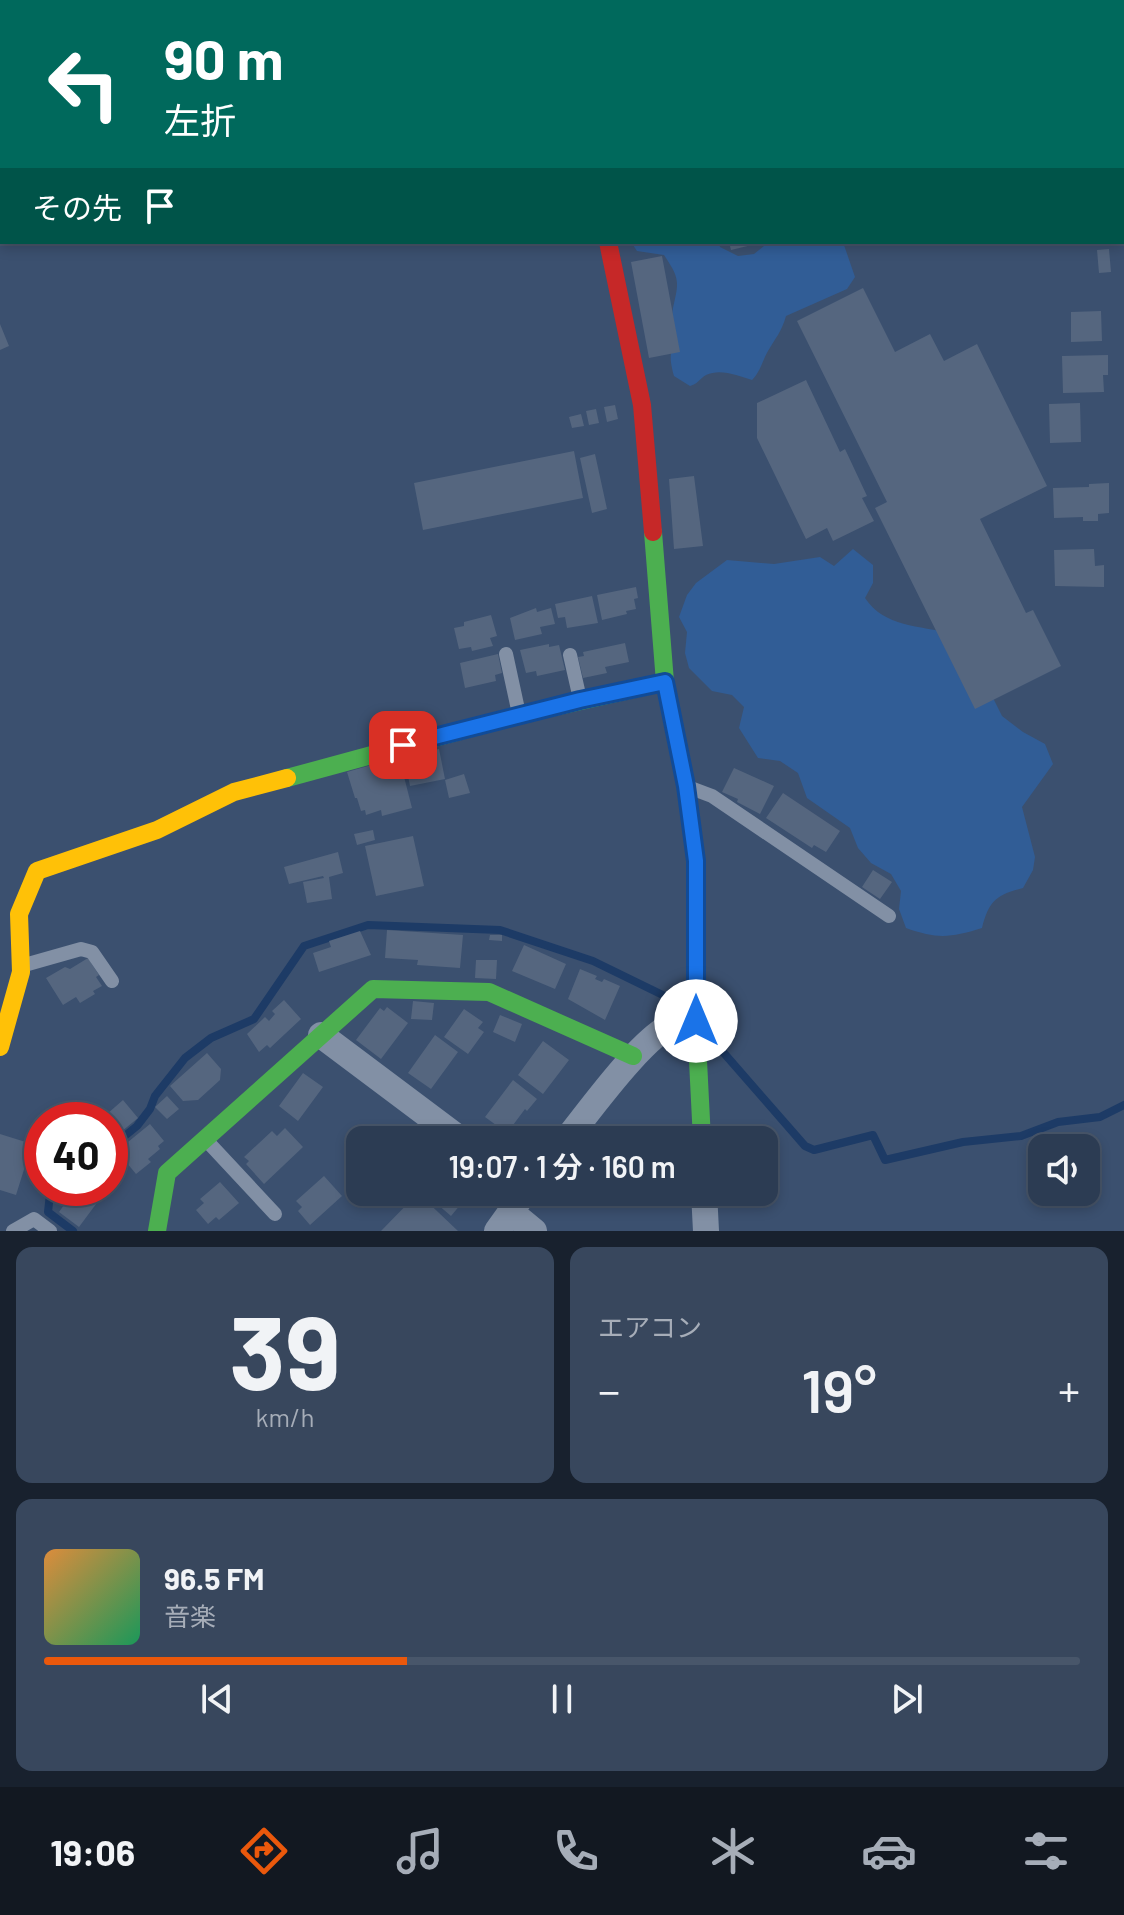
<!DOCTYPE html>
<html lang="ja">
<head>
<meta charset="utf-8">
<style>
  :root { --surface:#2c3c53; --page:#38475d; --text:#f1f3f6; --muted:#a6adb8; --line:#48566a; --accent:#ea580c }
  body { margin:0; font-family:Barlow,"Noto Sans JP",sans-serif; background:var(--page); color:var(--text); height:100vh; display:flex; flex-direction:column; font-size:30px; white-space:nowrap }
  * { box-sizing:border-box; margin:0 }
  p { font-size:26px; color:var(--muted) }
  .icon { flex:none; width:44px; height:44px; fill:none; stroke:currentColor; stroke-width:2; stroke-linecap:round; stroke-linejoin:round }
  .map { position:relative; height:1231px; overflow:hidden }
  .sheet { display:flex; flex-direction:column; gap:16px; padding:16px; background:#18212e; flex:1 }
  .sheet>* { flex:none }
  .top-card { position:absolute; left:0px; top:0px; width:1124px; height:244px; box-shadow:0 4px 12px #0003,0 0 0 2px var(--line); background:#00695c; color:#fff; overflow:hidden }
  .buttons { position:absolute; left:1028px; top:1134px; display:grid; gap:16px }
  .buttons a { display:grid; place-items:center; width:72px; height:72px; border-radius:16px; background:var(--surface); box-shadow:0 4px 12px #0003,0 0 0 2px var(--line); font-size:40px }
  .speed { position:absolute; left:24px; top:1102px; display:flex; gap:16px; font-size:40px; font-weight:700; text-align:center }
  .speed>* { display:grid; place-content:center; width:104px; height:104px; border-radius:50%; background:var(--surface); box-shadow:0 4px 12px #0003,0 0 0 2px var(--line); line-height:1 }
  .speed .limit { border:12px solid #d22; background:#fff; color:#111 }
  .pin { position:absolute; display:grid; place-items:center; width:68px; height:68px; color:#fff; margin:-34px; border-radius:16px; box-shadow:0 4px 12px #0006 }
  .me { position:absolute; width:88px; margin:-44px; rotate:0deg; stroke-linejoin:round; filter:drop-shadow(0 0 6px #0008) }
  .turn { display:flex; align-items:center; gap:28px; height:168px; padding:0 32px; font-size:36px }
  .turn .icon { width:104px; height:104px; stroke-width:2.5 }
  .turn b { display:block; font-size:56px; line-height:68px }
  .then { display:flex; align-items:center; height:76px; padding:0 32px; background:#0003; gap:16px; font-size:30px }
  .big { font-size:60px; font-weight:600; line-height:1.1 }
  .sheet .widget { flex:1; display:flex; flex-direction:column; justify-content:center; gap:12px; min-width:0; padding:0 28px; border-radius:16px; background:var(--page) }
  .sheet .dial { align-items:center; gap:0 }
  .dial b { font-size:104px; line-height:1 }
  .song { display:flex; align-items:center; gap:24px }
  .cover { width:96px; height:96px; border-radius:12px; background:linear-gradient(135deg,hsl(30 70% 55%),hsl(150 70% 35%)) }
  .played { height:8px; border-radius:4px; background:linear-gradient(90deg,var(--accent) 35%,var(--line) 35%) }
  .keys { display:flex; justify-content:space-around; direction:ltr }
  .heat { display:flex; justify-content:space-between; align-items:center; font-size:44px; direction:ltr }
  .sheet .tiles { flex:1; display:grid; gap:16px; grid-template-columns:1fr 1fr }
  .widget:last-child { grid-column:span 2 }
  .trip { position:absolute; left:346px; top:1126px; width:432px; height:80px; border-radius:16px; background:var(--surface); box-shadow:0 4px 12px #0003,0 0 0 2px var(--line); font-weight:600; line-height:80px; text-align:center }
  .tabs { display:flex; height:128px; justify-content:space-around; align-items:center; background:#121821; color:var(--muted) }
  .tabs .icon { width:56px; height:56px }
  .tabs .current { color:var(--accent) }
  .tabs b { font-size:36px; color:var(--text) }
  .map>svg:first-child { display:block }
</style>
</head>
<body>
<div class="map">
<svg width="1124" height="1231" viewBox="0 0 1124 1231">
  <rect width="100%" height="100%" fill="#3b506f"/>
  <path fill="#315d96" d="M631,242H718L720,247L738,256L754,254L769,242H854L844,245L855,277L847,289L786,316C782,331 775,339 768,351C762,361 761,371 752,380C738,376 721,368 706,375C699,379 698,384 690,386L674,376C667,350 673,355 675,333C675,325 671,316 673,308C679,281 680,279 664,255L637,251Z
    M853,549L873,565V583L865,598C884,627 920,626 951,633L989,690L1002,716L1023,732L1045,744L1053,764L1022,807L1035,857L1033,870L1023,888C996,895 989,901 982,928C950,938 937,939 906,928L899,909L901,891L891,874L871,863L858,848L850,828L807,798L798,773L780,761L758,758L739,728L744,707L732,695L712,691L689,668L685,653L687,632L679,617L687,595L696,583L727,560L774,564L820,557L834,566Z"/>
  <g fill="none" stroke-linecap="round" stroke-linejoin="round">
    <path stroke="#1d3b66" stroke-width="8" d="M709,1036L805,1146L814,1150L873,1135L885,1160L963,1142L1021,1136L1058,1122L1100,1117L1124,1105
      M110,1148L137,1126L150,1109L155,1096L185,1058L211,1038L254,1019L304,946L368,925L500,930L593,961L675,1001L682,1009
      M58,1188L50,1194L48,1212L73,1231"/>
  </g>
  <path fill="#55667f" d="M729,242H760V243L731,250Z
    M1109,249L1111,272L1099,273L1097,250Z
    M662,256L680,352L649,358L631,262Z
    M863,288L895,352L930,334L944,361L977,344L1047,486L980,519L1026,613L1033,610L1061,666L975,709L875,508L887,502L797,321Z
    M1101,311L1102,341L1071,342V312Z
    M0,324L9,346L0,350Z
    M1108,355V375H1103L1104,392L1063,393L1062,356Z
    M806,380L840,452L845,449L867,496L862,498L874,521L833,541L827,528L806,539L757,438V403Z
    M1080,403L1081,442L1050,443L1049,404Z
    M615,405L618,419L607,422L604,407Z
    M596,409L599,423L589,425L586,411Z
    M581,414L584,426L572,428L569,417Z
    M574,451L583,498L423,530L414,483Z
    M595,454L607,509L592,513L580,458Z
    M694,476L703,546L674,549L669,479Z
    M1109,483V513L1098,514V521H1083V517L1054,518L1053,488L1089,487V484Z
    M1094,549L1095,566L1104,565V587L1055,586L1054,550Z
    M636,587L638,598L634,599L636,609L626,611L627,614L602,620L597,595Z
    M592,596L598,623L567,628L565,617L558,618L555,604Z
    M536,608L537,612L551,608L555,624L540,627L542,634L515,640L510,618Z
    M491,615L497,636L490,638L493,646L472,651L471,647L459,649L454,628L464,626V622Z
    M625,643L629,662L605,667L607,673L583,678L578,657L584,656L583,652Z
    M549,644V647L559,645L565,670L537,676L536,671L526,673L520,650Z
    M498,654L502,673L495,675L496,681L465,688L460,663Z
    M439,749L445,779L410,786L404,756Z
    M399,757L412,808L382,816L381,810L366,815L365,810L361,811L357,798H355L347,772Z
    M734,768L774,786L760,814L737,802L738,799L722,792Z
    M464,774L470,793L449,798L445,780Z
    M783,793L840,831L826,852L814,845L812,848L766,818Z
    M373,830L375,840L357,845L354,834Z
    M413,836L424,886L376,896L365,846Z
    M338,852L343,873L329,877L332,899L307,903L303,882L324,878L323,876L289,884L284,867Z
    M873,870L892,882L880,899L862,887Z
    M387,930L463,935L460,968L417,965L418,960L385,958Z
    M360,931L371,955L319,972L313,953L331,947L329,941Z
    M490,935H502V941L489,940Z
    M524,945L566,964L555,989L512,971Z
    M88,958L99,975L96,977L102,986L93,991L95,994L80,1003L76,997L63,1005L46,978L65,967L70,969Z
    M476,960H497L496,979L475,978Z
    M580,969L597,976L595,979L602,982L604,979L620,986L605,1020L568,999Z
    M284,1000L301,1019L270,1048L267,1045L259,1052L247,1034L265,1017L269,1021L275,1014L272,1011Z
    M413,1001L434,1003L432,1020L411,1019Z
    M387,1007L408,1023L381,1059L356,1040L380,1008L384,1011Z
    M464,1009L483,1022L478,1028L484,1032L468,1054L444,1037Z
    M500,1015L522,1024L515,1042L493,1032Z
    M435,1035L458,1052L431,1089L408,1073Z
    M543,1041L569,1060L543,1094L518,1075Z
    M207,1053L221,1069L220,1080L198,1100L183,1101L170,1086Z
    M303,1073L323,1087L298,1121L279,1106Z
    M513,1080L537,1099L527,1111L525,1109L507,1133L485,1117Z
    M167,1096L179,1109L167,1119L155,1107Z
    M123,1100L138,1118L116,1136L110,1129V1120H105L109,1116L107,1114Z
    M150,1124L164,1141L158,1146L160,1149L148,1159L151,1162L136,1174L117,1151Z
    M285,1128L303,1147L264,1184L246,1164L249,1161L244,1157L272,1131L277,1136Z
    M0,1134L32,1144L16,1195L0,1190Z
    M324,1176L342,1196L310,1225L298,1211L302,1207L296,1201Z
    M220,1182L239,1203L219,1220L216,1217L208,1224L196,1210L204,1203L200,1199Z
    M76,1188H92L102,1196L79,1227L59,1212Z
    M423,1192H471L451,1216Z
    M418,1193L458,1231H381Z"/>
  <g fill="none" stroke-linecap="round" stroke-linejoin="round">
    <path stroke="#8290a5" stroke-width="14" d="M201,0V2
      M506,654L519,714
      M570,655L580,699
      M688,787L712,796L889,916
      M21,966L81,949L92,952L112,981
      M207,1141L275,1214
      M13,1231L34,1219L50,1231"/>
    <path stroke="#8290a5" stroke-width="26" d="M545,0L546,2
      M1122,189L1124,203
      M321,1035L461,1140
      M566,1140C588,1113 646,1031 677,1023C683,1021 690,1021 696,1021
      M704,1192L706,1231
      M511,1212L534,1231
      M497,1231L525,1192"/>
    <path stroke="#4caf50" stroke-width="18" d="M653,532L665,682L686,786L696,861V1021L702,1140
      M287,778L519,715L665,682
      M157,1231L167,1173L373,989L489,992L633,1056"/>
    <path stroke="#ffc107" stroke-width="18" d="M0,1047L21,972L19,914L37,871L157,830L234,792L287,778"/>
    <path stroke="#c62828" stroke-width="18" d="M333,2L337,0
      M0,182L2,181
      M608,242L642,405L653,532"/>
  </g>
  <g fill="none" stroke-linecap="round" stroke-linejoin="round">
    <g stroke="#114b97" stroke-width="20">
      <path id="route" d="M403,745L580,700L665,682L686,786L696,861V1021"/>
    </g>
    <use href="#route" stroke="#1a73e8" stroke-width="14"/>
  </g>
</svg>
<div class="buttons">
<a><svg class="icon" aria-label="sound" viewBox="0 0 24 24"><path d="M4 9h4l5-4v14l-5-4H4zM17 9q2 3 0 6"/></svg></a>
</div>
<div class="speed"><div class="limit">40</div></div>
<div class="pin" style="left:403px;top:745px;background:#d93025"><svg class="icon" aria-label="arrive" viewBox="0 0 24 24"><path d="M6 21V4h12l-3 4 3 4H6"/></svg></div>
<svg class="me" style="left:696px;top:1021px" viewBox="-20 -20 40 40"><circle r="19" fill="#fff"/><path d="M0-13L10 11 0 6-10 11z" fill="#1a73e8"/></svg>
<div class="trip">19:07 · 1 分 · 160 m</div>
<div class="top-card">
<div class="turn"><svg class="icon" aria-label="left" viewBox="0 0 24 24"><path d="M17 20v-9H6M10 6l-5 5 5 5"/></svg><div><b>90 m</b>左折</div></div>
<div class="then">その先<svg class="icon" aria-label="arrive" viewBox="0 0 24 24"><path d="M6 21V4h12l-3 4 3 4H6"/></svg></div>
</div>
</div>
<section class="sheet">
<div class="tiles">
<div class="widget dial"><b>39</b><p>km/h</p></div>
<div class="widget"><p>エアコン</p>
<div class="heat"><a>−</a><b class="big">19°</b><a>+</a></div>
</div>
<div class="widget">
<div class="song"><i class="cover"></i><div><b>96.5 FM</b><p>音楽</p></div></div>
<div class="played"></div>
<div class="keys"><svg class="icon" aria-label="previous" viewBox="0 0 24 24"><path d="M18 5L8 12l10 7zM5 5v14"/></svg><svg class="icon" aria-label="pause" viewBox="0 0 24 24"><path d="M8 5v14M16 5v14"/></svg><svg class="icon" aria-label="next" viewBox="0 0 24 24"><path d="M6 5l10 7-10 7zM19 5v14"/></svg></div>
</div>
</div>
</section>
<nav class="tabs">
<b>19:06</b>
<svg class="icon current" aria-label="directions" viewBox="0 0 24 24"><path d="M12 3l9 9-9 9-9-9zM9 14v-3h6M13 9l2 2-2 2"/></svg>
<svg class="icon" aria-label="music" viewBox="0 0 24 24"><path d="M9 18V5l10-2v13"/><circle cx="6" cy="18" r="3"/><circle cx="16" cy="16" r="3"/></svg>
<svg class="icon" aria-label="phone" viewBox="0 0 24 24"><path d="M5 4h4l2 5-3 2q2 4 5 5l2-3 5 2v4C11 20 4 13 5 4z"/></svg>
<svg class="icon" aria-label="climate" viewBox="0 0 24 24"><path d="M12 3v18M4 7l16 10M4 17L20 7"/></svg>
<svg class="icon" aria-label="car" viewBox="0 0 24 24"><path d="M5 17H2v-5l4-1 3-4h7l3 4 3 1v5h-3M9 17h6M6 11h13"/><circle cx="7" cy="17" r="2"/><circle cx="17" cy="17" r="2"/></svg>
<svg class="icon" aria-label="filters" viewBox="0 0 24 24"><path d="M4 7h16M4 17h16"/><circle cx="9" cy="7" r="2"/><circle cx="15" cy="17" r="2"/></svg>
</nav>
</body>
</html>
